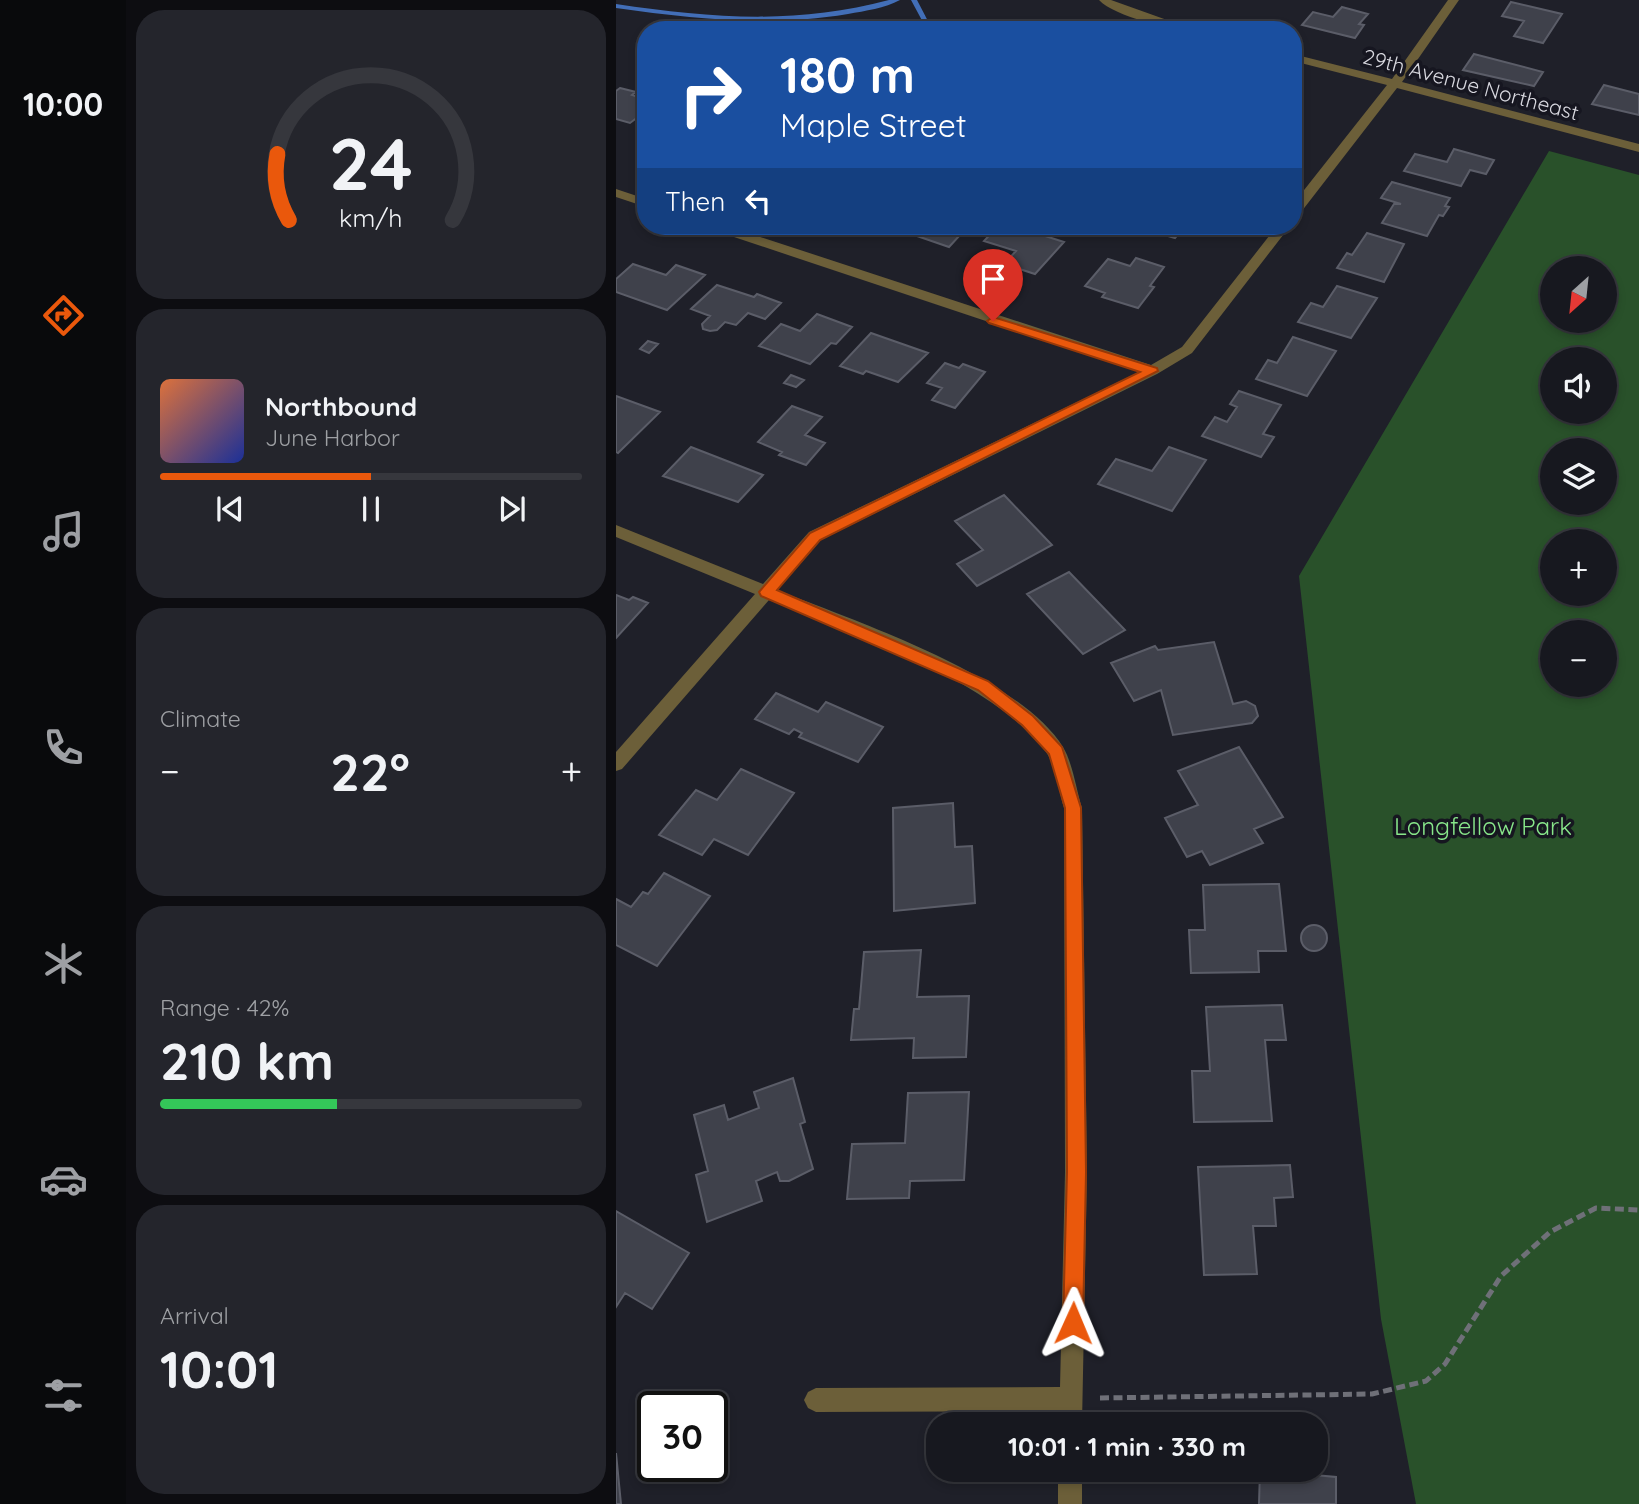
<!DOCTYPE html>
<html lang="en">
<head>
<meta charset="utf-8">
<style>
  :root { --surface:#17181f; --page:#24252c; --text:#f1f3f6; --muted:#9ea0a4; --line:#36373d; --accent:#ea580c }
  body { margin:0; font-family:Quicksand,sans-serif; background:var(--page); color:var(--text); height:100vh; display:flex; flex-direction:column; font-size:26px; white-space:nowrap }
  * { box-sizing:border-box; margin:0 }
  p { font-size:23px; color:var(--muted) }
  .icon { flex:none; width:38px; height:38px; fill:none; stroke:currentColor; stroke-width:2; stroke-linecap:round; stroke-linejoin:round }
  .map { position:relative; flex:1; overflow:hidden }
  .drawer { display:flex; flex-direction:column; gap:10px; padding:10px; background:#0d0d11; width:490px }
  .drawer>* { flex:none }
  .guide { position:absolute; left:21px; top:21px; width:665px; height:214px; border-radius:28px; box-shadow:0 4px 10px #0003,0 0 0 2px var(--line); background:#1a4fa0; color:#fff; overflow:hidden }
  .needle { width:46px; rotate:207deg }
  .controls { position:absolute; left:924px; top:256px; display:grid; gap:14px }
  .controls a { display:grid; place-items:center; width:77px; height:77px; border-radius:50%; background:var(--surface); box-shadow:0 4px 10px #0003,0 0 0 2px var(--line); font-size:35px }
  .speed { position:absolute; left:21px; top:1391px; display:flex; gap:14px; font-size:35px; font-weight:700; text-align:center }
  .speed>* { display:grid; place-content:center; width:91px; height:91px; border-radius:50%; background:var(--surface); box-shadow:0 4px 10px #0003,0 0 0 2px var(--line); line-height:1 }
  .speed .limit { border:4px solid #111; border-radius:10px; background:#fff; color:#111 }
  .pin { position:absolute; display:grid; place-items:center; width:60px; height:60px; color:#fff; margin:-72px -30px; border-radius:50% 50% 50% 0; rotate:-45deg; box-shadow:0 0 7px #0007 }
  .pin .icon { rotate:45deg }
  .me { position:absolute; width:77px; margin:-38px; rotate:1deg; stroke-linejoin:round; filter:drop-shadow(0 0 5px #0008) }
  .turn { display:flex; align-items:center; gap:24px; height:147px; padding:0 28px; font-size:32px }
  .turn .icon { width:91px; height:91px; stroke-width:2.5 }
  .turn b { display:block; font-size:49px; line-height:60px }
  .then { display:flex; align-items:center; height:66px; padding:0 28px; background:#0003; gap:14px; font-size:26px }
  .big { font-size:52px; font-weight:700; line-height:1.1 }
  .drawer .card { flex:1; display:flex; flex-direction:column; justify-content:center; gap:10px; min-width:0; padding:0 24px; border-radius:28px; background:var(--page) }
  .drawer .dial { align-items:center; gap:0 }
  .dial svg { height:182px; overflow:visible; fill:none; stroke:var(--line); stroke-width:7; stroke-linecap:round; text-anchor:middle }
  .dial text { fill:var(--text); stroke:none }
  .song { display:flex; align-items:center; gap:21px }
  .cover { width:84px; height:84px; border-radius:10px; background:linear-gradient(135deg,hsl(20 70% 55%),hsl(230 70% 35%)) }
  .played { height:7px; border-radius:4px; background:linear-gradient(90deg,var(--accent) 50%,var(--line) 50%) }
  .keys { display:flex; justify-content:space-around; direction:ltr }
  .heat { display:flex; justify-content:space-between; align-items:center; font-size:38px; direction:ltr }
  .charge { height:10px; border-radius:5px; background:linear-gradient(90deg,#34c759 42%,var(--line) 0) }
  .trip { position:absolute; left:310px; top:1412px; width:402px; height:70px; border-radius:28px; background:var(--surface); box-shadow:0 4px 10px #0003,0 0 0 2px var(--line); font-weight:700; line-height:70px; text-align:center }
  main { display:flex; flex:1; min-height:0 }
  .tabs { display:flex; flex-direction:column; width:126px; justify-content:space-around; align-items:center; background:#090a0c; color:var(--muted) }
  .tabs .icon { width:49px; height:49px }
  .tabs .active { color:var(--accent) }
  .tabs b { font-size:32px; color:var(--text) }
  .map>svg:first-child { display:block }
</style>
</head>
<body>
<main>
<nav class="tabs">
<b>10:00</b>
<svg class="icon active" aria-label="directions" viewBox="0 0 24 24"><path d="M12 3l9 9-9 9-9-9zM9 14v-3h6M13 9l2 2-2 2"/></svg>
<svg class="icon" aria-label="music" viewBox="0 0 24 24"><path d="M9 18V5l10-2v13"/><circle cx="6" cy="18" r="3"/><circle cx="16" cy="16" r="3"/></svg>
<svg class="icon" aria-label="phone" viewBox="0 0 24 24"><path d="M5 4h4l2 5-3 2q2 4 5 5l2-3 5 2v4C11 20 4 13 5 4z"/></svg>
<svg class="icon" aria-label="climate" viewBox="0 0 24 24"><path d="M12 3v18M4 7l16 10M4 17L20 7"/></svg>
<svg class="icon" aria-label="car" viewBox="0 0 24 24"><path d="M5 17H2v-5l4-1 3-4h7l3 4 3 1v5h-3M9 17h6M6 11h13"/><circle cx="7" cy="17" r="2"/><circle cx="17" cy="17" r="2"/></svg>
<svg class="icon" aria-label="filters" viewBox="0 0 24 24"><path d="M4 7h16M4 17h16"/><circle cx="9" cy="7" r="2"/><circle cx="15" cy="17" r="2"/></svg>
</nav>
<section class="drawer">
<div class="card dial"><svg viewBox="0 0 100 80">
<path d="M14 69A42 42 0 1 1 86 69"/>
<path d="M14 69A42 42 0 0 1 9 40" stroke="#ea580c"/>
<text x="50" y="56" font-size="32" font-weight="700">24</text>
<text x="50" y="72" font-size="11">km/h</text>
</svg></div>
<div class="card">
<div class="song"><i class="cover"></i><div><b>Northbound</b><p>June Harbor</p></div></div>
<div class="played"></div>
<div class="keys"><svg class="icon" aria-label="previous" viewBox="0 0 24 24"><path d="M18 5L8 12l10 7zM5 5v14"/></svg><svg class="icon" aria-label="pause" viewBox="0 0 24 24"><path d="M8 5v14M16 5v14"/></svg><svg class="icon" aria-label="next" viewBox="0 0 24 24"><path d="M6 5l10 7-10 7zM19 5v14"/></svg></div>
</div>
<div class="card"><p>Climate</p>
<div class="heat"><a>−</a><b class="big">22°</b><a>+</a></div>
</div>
<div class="card"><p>Range · 42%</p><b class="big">210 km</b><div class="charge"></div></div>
<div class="card"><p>Arrival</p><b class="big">10:01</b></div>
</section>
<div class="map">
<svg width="1023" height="1504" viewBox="0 0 1023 1504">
  <rect width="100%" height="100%" fill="#1f2029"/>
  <path fill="#29512a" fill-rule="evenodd" d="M933,151L1023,175V1504H800L765,1319L683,576ZM936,268H989V320H936ZM936,359H989V411H936ZM936,450H989V502H936ZM936,541H989V593H936ZM936,632H989V684H936Z"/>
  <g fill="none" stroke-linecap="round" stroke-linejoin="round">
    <path fill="#426eb7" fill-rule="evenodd" d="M273,0H284C269,8 249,11 232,14C154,27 78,19 0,8V4C95,18 179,25 273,0Z
      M295,0H301L314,25L313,26H309Z"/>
  </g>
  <path fill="#3f414b" stroke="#5b5d68" stroke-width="2" d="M895,2L946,14L927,43L898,36L908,21L886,16Z
    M726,7L752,14L743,24L748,25L739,38L686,25L697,12L717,17Z
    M364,21L378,30H343Z
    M858,54L927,72L918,86L847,70Z
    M988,85L1023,94V115L976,104Z
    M4,88L20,92L16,95L28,99L24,102L30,103V111L14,123L0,119V91Z
    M838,149L878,160L870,174L854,170L845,186L788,171L799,154L831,162Z
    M776,182L834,198L829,206L833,207L827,216L823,215L811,236L766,223L778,204H785L765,198Z
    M301,226H340L336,231L345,234L333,247L301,236L308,228Z
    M382,226H398L448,242L419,274L388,264L400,251L368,241Z
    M539,226H569L559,238L535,231Z
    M751,233L788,244L768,282L721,268L731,253L736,255Z
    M520,258L548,267L534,286L538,287L522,308L486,297L489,293L469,286L492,259L514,266Z
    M17,264L50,275L60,265L89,275L51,310L0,292V279Z
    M101,285L138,297L141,294L165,303L149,319L132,313L120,325L109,322L101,330L94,331L87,329L86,324L94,316L75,309Z
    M721,286L761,298L735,338L682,322L695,303L707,307Z
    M201,314L236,327L220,344L215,343L194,364L143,346L165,324L184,331Z
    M255,333L312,353L282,382L250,371L247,374L224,366Z
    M677,337L720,351L691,396L640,379L652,360L661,363Z
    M32,341L42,344L33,353L24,349Z
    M329,363L343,368L347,364L369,372L339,408L316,400L326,388L311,383Z
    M175,375L188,380L180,387L168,383Z
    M623,391L665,405L647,434L658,437L645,457L586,436L599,417L611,422L621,407L614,404Z
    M0,396L44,412L2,453L0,452Z
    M176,406L206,417L189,435L209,443L190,465L163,455L166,452L142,442Z
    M75,447L147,475L122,502L47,476Z
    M553,447L590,460L556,511L482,484L500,459L536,471Z
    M388,495L436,545L361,586L341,564L367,550L339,521Z
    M453,572L509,630L467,654L411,594Z
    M0,595L13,600L17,597L32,603L0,638Z
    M598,642L617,704L630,701L639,706L642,716L636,723L557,735L545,690L518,701L495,663L539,646L542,650Z
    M160,693L202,712L210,702L267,727L242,762L183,737L186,733L178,729L173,734L139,719Z
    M623,747L667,817L638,829L647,843L594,865L586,851L571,857L549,818L582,805L562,771Z
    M125,769L178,793L132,855L98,839L86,855L43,835L80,790L101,800Z
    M337,803L339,847L356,846L359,903L278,911L277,808Z
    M48,873L94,896L41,966L0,945V899L15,907L27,892L32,894Z
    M663,884L670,951H642L643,972L575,973L573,930H589L587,885Z
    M685 938a13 13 0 1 1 26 0a13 13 0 1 1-26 0Z
    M305,950L301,997L353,996L350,1057L297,1058L298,1038L235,1040L238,1009H243L248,952Z
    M666,1005L670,1040H649L656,1121L578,1122L576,1071H594L590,1007Z
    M177,1078L189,1122L184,1124L197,1169L173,1181H164L161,1172L140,1181L146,1201L91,1222L80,1175L92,1171L78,1115L108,1105L112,1120L143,1108L138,1092Z
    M353,1092L348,1180L294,1181L293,1198L231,1199L236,1144L289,1143L292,1093Z
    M674,1165L677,1197L658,1198L660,1226H637L641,1274L588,1275L582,1167Z
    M0,1211L73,1253L36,1309L9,1293L0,1307Z
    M0,1453L5,1504H0Z
    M644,1470L720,1477V1504H643Z"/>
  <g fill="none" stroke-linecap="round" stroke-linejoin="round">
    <path stroke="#6f7078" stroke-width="5" stroke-dasharray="9 4.5" stroke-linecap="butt" d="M484,1398L756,1394L810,1381L829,1364L885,1276L934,1232L980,1208L1023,1210"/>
    <path fill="#6c5f39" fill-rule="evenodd" d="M483,0H495L579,30C556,30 499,17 483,0Z
      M832,0H843L786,82L1023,144V152L781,88L682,216L677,217V204L771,85L677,61V54L776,79Z
      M0,189L30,199V207L0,197Z
      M93,226H111L535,365L566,347L661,226H674L576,353L541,374L205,540L161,590C239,621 403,676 447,747C457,764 460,789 466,808L471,1172L466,1424H444V1411L200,1412L192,1408L188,1400L192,1392L200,1388L444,1387L449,1172L448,808C443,792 440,766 430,752C375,679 237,634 153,600L6,769L0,771V752L139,594L0,537V525L147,584L193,532L523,372L94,229Z
      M442,1470H466V1504H442Z"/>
  </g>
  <path fill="#ea580c" stroke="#983908" stroke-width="2" d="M377,317L541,368L542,371L204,540L161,590L372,681L417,716L446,747L465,808L470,1172L467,1323L464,1330L457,1333L450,1330L447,1323L451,1172L449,808L433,754L406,725L362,690L145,596L143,592L194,533L524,372L373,323L371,321Z"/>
  <g text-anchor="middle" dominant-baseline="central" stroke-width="7" stroke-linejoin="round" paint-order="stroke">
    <g font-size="21" fill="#d8d8df" stroke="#161620">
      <text transform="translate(855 84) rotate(15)">29th Avenue Northeast</text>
    </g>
    <g font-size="24" fill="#88e68a" stroke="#161620">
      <text x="867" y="826">Longfellow Park</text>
    </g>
  </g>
</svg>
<div class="controls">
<a><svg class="needle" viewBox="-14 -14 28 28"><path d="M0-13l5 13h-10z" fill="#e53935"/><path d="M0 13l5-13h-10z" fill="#9ea0a4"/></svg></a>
<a><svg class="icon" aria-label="sound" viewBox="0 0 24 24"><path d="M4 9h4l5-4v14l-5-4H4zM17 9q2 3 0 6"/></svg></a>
<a><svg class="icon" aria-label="layers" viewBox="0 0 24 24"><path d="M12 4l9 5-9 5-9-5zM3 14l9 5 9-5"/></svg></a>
<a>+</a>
<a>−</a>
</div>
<div class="speed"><div class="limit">30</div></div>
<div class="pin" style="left:377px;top:321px;background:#d93025"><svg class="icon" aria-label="arrive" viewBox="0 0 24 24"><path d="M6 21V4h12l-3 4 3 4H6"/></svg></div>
<svg class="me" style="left:457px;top:1323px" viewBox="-20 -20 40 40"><path d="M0-17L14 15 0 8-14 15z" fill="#ea580c" stroke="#fff" stroke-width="4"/></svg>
<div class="trip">10:01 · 1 min · 330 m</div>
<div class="guide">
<div class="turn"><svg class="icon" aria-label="right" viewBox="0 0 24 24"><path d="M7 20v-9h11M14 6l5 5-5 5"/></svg><div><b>180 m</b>Maple Street</div></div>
<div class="then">Then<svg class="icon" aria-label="left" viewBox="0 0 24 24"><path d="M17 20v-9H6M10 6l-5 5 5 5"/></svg></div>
</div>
</div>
</main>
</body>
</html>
